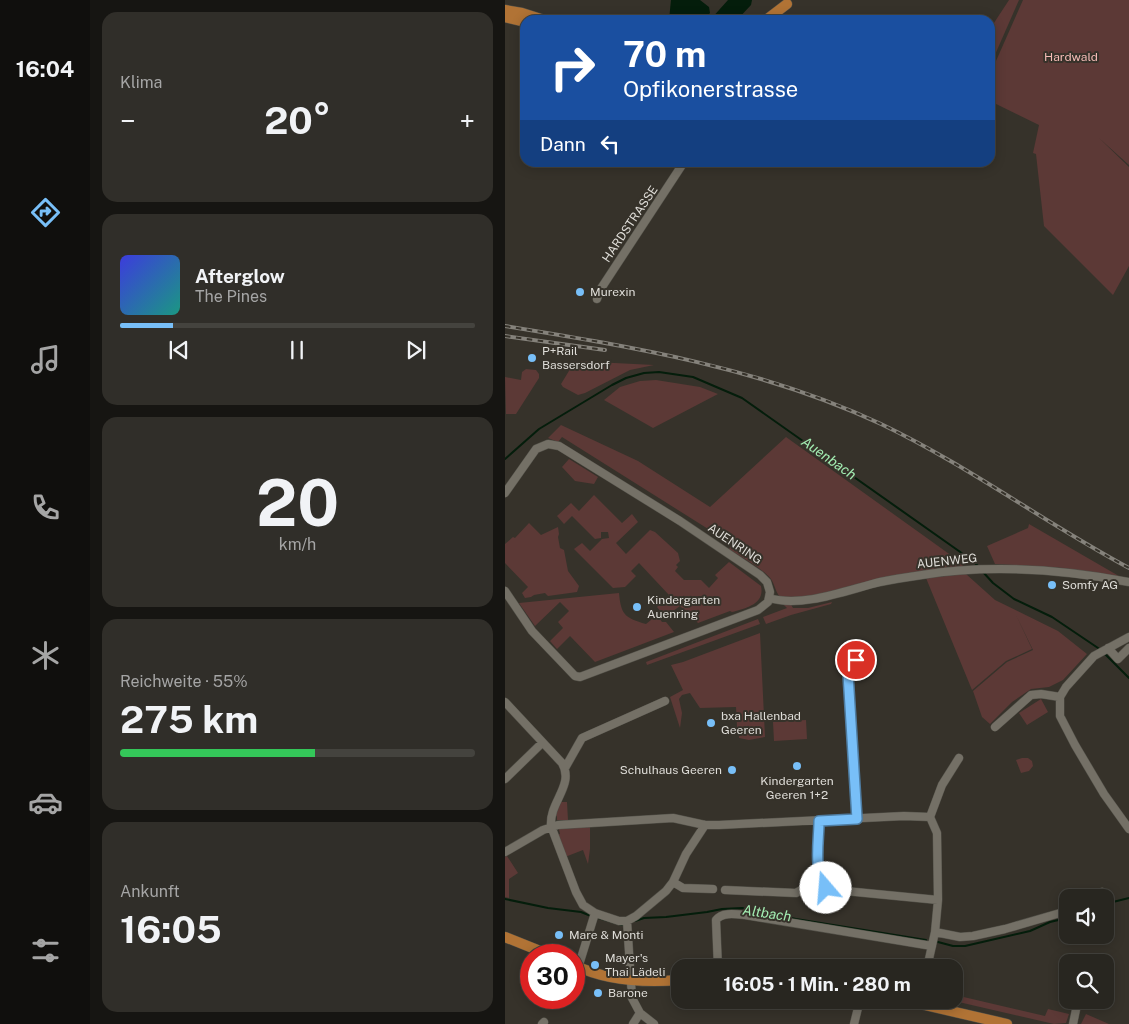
<!DOCTYPE html>
<html lang="de">
<head>
<meta charset="utf-8">
<style>
  :root { --surface:#282620; --page:#302e29; --text:#f1f3f6; --muted:#a5a5a5; --line:#44433e; --accent:#78bff8 }
  body { margin:0; font-family:"Public Sans",sans-serif; background:var(--page); color:var(--text); height:100vh; display:flex; flex-direction:column; font-size:19px; white-space:nowrap }
  * { box-sizing:border-box; margin:0 }
  p { font-size:16px; color:var(--muted) }
  .icon { flex:none; width:28px; height:28px; fill:none; stroke:currentColor; stroke-width:2; stroke-linecap:round; stroke-linejoin:round }
  .map { position:relative; flex:1; overflow:hidden }
  .sheet { display:flex; flex-direction:column; gap:12px; padding:12px; background:#161512; width:415px }
  .sheet>* { flex:none }
  .top-card { position:absolute; left:15px; top:15px; width:475px; height:152px; border-radius:15px; box-shadow:0 2px 12px #0003,0 0 0 1px var(--line); background:#1a4fa0; color:#fff; overflow:hidden }
  .controls { position:absolute; left:554px; top:889px; display:grid; gap:10px }
  .controls a { display:grid; place-items:center; width:55px; height:55px; border-radius:10px; background:var(--surface); box-shadow:0 2px 12px #0003,0 0 0 1px var(--line); font-size:25px }
  .speed { position:absolute; left:15px; top:944px; display:flex; gap:10px; font-size:25px; font-weight:700; text-align:center }
  .speed>* { display:grid; place-content:center; width:65px; height:65px; border-radius:50%; background:var(--surface); box-shadow:0 2px 12px #0003,0 0 0 1px var(--line); line-height:1 }
  .speed .limit { border:8px solid #d22; background:#fff; color:#111 }
  .pin { position:absolute; display:grid; place-items:center; width:42px; height:42px; color:#fff; margin:-21px; border:2px solid #fff; border-radius:50%; box-shadow:0 1px 5px #0007 }
  .me { position:absolute; width:55px; margin:-28px; rotate:342deg; stroke-linejoin:round; filter:drop-shadow(0 0 4px #0008) }
  .turn { display:flex; align-items:center; gap:18px; height:105px; padding:0 20px; font-size:22px }
  .turn .icon { width:65px; height:65px; stroke-width:2.5 }
  .turn b { display:block; font-size:35px; line-height:42px }
  .then { display:flex; align-items:center; height:48px; padding:0 20px; background:#0003; gap:10px; font-size:19px }
  .big { font-size:38px; font-weight:700; line-height:1.1 }
  .sheet .tile { flex:1; display:flex; flex-direction:column; justify-content:center; gap:8px; min-width:0; padding:0 18px; border-radius:15px; background:var(--page) }
  .sheet .dial { align-items:center; gap:0 }
  .dial b { font-size:65px; line-height:1 }
  .song { display:flex; align-items:center; gap:15px }
  .cover { width:60px; height:60px; border-radius:8px; background:linear-gradient(135deg,hsl(240 70% 55%),hsl(170 70% 35%)) }
  .played { height:5px; border-radius:2px; background:linear-gradient(90deg,var(--accent) 15%,var(--line) 15%) }
  .keys { display:flex; justify-content:space-around; direction:ltr }
  .heat { display:flex; justify-content:space-between; align-items:center; font-size:28px; direction:ltr }
  .charge { height:8px; border-radius:4px; background:linear-gradient(90deg,#34c759 55%,var(--line) 0) }
  .trip { position:absolute; left:166px; top:959px; width:292px; height:50px; border-radius:15px; background:var(--surface); box-shadow:0 2px 12px #0003,0 0 0 1px var(--line); font-weight:700; line-height:50px; text-align:center }
  main { display:flex; flex:1; min-height:0 }
  .tab-bar { display:flex; flex-direction:column; width:90px; justify-content:space-around; align-items:center; background:#100f0d; color:var(--muted) }
  .tab-bar .icon { width:35px; height:35px }
  .tab-bar .on { color:var(--accent) }
  .tab-bar b { font-size:22px; color:var(--text) }
  .map>svg:first-child { display:block }
</style>
</head>
<body>
<main>
<nav class="tab-bar">
<b>16:04</b>
<svg class="icon on" aria-label="directions" viewBox="0 0 24 24"><path d="M12 3l9 9-9 9-9-9zM9 14v-3h6M13 9l2 2-2 2"/></svg>
<svg class="icon" aria-label="music" viewBox="0 0 24 24"><path d="M9 18V5l10-2v13"/><circle cx="6" cy="18" r="3"/><circle cx="16" cy="16" r="3"/></svg>
<svg class="icon" aria-label="phone" viewBox="0 0 24 24"><path d="M5 4h4l2 5-3 2q2 4 5 5l2-3 5 2v4C11 20 4 13 5 4z"/></svg>
<svg class="icon" aria-label="climate" viewBox="0 0 24 24"><path d="M12 3v18M4 7l16 10M4 17L20 7"/></svg>
<svg class="icon" aria-label="car" viewBox="0 0 24 24"><path d="M5 17H2v-5l4-1 3-4h7l3 4 3 1v5h-3M9 17h6M6 11h13"/><circle cx="7" cy="17" r="2"/><circle cx="17" cy="17" r="2"/></svg>
<svg class="icon" aria-label="filters" viewBox="0 0 24 24"><path d="M4 7h16M4 17h16"/><circle cx="9" cy="7" r="2"/><circle cx="15" cy="17" r="2"/></svg>
</nav>
<section class="sheet">
<div class="tile"><p>Klima</p>
<div class="heat"><a>−</a><b class="big">20°</b><a>+</a></div>
</div>
<div class="tile">
<div class="song"><i class="cover"></i><div><b>Afterglow</b><p>The Pines</p></div></div>
<div class="played"></div>
<div class="keys"><svg class="icon" aria-label="previous" viewBox="0 0 24 24"><path d="M18 5L8 12l10 7zM5 5v14"/></svg><svg class="icon" aria-label="pause" viewBox="0 0 24 24"><path d="M8 5v14M16 5v14"/></svg><svg class="icon" aria-label="next" viewBox="0 0 24 24"><path d="M6 5l10 7-10 7zM19 5v14"/></svg></div>
</div>
<div class="tile dial"><b>20</b><p>km/h</p></div>
<div class="tile"><p>Reichweite · 55%</p><b class="big">275 km</b><div class="charge"></div></div>
<div class="tile"><p>Ankunft</p><b class="big">16:05</b></div>
</section>
<div class="map">
<svg width="624" height="1024" viewBox="0 0 624 1024">
  <rect width="100%" height="100%" fill="#36322a"/>
  <path fill="#5c3936" d="M504,0H514L489,57L491,61L518,0H624V165L594,138L624,167V266L608,295L539,226L531,154L528,153L534,125L485,101V29Z
    M70,361L149,365L125,370L80,393L73,395L58,387L56,384Z
    M21,369L31,370L34,374V378L11,414H1L0,377L16,380L17,372Z
    M151,380L195,387L213,394L148,428L99,400L115,387L135,381Z
    M56,425L133,461L205,507L281,437L454,561L460,568L362,582L306,597H275C270,591 270,585 266,579C257,568 236,557 224,549L227,544L57,437L53,442L43,438Z
    M64,459L93,477L89,484L70,481L57,467Z
    M89,495L117,523L127,514L133,522L111,543L121,554L145,530L150,532L173,553L175,561L171,565L173,567L170,571L179,580H196L204,588L213,578L210,575L224,562L256,586C260,604 241,608 227,612L225,611L193,623L182,611L181,612L175,606L160,617L152,607L164,595L134,563L126,571L131,576L120,587L108,588L69,549L77,543L85,551L97,539L104,538L103,532H96V538L90,539L67,516L59,524L52,516L66,503L74,511Z
    M24,523L36,535L53,527L54,534L53,537L55,548L59,550L63,571L74,586L72,592L43,596L40,593L29,595L26,597L20,598L17,593L23,587L0,563V544L8,537L10,538Z
    M524,524L619,579L559,568L490,564L482,546L523,528Z
    M461,574L490,600L553,631L582,654L558,680L544,687L526,689L507,702L485,724L477,717L468,691L502,662L528,650L511,615L527,649L501,661L467,690L421,578Z
    M114,593C116,615 120,618 141,624L152,615L157,622H161L169,632L90,662L65,636L52,649L45,641L58,628L53,622L64,611L55,602L30,626L14,603Z
    M327,602L326,604L286,615L261,624L258,617L282,608L278,604L285,603L288,608H303Z
    M253,619L255,624L142,665L141,662Z
    M255,633L260,737L244,740L234,738V727H232L231,707L195,708L185,693L177,695L174,699L177,713L175,728L165,697L178,690L166,665L178,662Z
    M536,699L543,712L522,725L514,713Z
    M301,720L302,739L269,741L268,722Z
    M517,758H523L527,761L528,766L524,771L516,773L511,760Z
    M56,802H62L63,820H52V816H50Z
    M85,827V849L83,864L78,850L60,857L52,835L55,834L54,829Z
    M2,856L13,873L4,879V898L0,897V857Z
    M450,995L540,1016L543,1009L564,1014L561,1023L549,1024L445,1000H450Z
    M581,1014L604,1024H576Z"/>
  <path fill="#041d0b" d="M166,0H195L204,7L205,13L199,20H164Z
    M223,0H247L246,5L232,20H205Z"/>
  <g fill="none" stroke-linecap="round" stroke-linejoin="round">
    <path stroke="#041d0b" stroke-width="2" d="M0,459L34,429L107,385L121,378L139,373L154,372L188,377L237,398L468,561L473,566
      M478,572L488,583L509,599L547,617L596,650
      M599,653L624,678
      M0,899L43,908L76,912L86,916
      M600,904L624,898
      M90,917L117,925
      M130,921L139,918L161,917L202,912L217,909L237,908L291,919L421,940
      M433,942L448,946H460L525,931L545,922L562,918"/>
    <g stroke="#535149" stroke-width="9">
      <path id="minor" d="M92,299L95,290L179,162
        M0,493L31,449L43,444L54,446L175,521L255,575L262,582L265,592L263,602L253,610L75,677L70,676L27,631L0,591
        M264,598C298,608 342,590 375,582C389,579 403,577 417,575C486,564 555,569 624,582
        M624,637L589,656L561,687L555,697V716L570,745L599,794L624,829
        M603,648L613,659L624,648
        M340 663a6 6 0 1 1 12 0a6 6 0 1 1-12 0Z
        M345,669L343,674L344,706L352,819
        M0,702L57,763C70,785 44,802 46,826L71,892L78,905L90,913L114,921H122L131,916L161,891L168,882L181,854L200,825
        M490,727L526,695L536,694L555,697
        M60,768L77,738L160,701
        M0,779L37,743
        M314,821C314,837 310,864 315,879C317,886 323,888 330,890L433,900
        M0,852L38,830L53,825L168,818L200,825H214L399,816L425,817
        M168,882L178,888L208,889
        M220,890L291,893L315,879
        M589,898L597,892
        M122,921L127,998L135,1013L149,1024
        M430,932L455,937L468,936L500,929L562,911
        M73,968L90,913
        M213,968L211,920C217,912 230,914 240,915L427,946
        M422,968L430,932L433,900L432,833L425,817L437,785L454,758
        M37,1024L39,1022
        M128,1024L135,1013
        M349,1024L355,1000
        M568,1024L573,1000"/>
    </g>
    <g stroke="#535149" stroke-width="11">
      <path id="major" d="M0,10L17,13L39,20
        M0,17L20,22
        M261,20L282,4
        M0,937L45,955
        M69,965C102,981 139,983 175,980
        M398,1000L502,1024"/>
    </g>
    <use href="#minor" stroke="#747066" stroke-width="8"/>
    <use href="#major" stroke="#b17335" stroke-width="10"/>
    <g stroke="#85827b" stroke-width="4">
      <path id="rail" d="M0,326C128,347 257,368 376,424C462,465 540,523 624,568
        M0,336L100,350"/>
    </g>
    <use href="#rail" stroke="#36322a" stroke-width="2" stroke-dasharray="5.5" stroke-linecap="butt"/>
  </g>
  <g fill="none" stroke-linecap="round" stroke-linejoin="round">
    <g stroke="#4e7ca1" stroke-width="12">
      <path id="route" d="M321,888C308,870 314,842 314,821L352,819L343,674L345,669L351,667V660"/>
    </g>
    <use href="#route" stroke="#78bff8" stroke-width="9"/>
  </g>
  <g fill="#78bff8" stroke="#36322a" stroke-width="2">
    <circle cx="75" cy="292" r="5"/>
    <circle cx="27" cy="358" r="5"/>
    <circle cx="547" cy="585" r="5"/>
    <circle cx="132" cy="607" r="5"/>
    <circle cx="206" cy="723" r="5"/>
    <circle cx="292" cy="766" r="5"/>
    <circle cx="227" cy="770" r="5"/>
    <circle cx="54" cy="935" r="5"/>
    <circle cx="90" cy="965" r="5"/>
    <circle cx="93" cy="993" r="5"/>
  </g>
  <g text-anchor="middle" dominant-baseline="central" stroke-width="4" stroke-linejoin="round" paint-order="stroke">
    <g font-size="12" fill="#f4bbb6" stroke="#36322a">
      <text x="566" y="57">Hardwald</text>
    </g>
    <g font-size="12" fill="#dfddd8" stroke="#36322a">
      <text transform="translate(125 224) rotate(-56)">HARDSTRASSE</text>
      <text transform="translate(230 544) rotate(34)">AUENRING</text>
      <text transform="translate(442 561) rotate(-6)">AUENWEG</text>
    </g>
    <g font-size="12" fill="#dfddd8" stroke="#36322a" text-anchor="start">
      <text x="85" y="292">Murexin</text>
      <text x="37" y="351">P+Rail<tspan x="37" dy="14">Bassersdorf</tspan></text>
      <text x="557" y="585">Somfy AG</text>
      <text x="142" y="600">Kindergarten<tspan x="142" dy="14">Auenring</tspan></text>
      <text x="216" y="716">bxa Hallenbad<tspan x="216" dy="14">Geeren</tspan></text>
      <text x="217" y="770" text-anchor="end">Schulhaus Geeren</text>
      <text x="292" y="781" text-anchor="middle">Kindergarten<tspan x="292" dy="14">Geeren 1+2</tspan></text>
      <text x="64" y="935">Mare &amp; Monti</text>
      <text x="100" y="958">Mayer's<tspan x="100" dy="14">Thai Lädeli</tspan></text>
      <text x="103" y="993">Barone</text>
    </g>
    <g font-size="14" font-style="italic" fill="#a2ecb1" stroke="#36322a">
      <text transform="translate(324 458) rotate(35)">Auenbach</text>
      <text transform="translate(262 913) rotate(8)">Altbach</text>
    </g>
  </g>
</svg>
<div class="controls">
<a><svg class="icon" aria-label="sound" viewBox="0 0 24 24"><path d="M4 9h4l5-4v14l-5-4H4zM17 9q2 3 0 6"/></svg></a>
<a><svg class="icon" aria-label="search" viewBox="0 0 24 24"><circle cx="10" cy="10" r="6"/><path d="M15 15l6 6"/></svg></a>
</div>
<div class="speed"><div class="limit">30</div></div>
<div class="pin" style="left:351px;top:660px;background:#d93025"><svg class="icon" aria-label="arrive" viewBox="0 0 24 24"><path d="M6 21V4h12l-3 4 3 4H6"/></svg></div>
<svg class="me" style="left:321px;top:888px" viewBox="-20 -20 40 40"><circle r="19" fill="#fff"/><path d="M0-13L10 11 0 6-10 11z" fill="#78bff8"/></svg>
<div class="trip">16:05 · 1 Min. · 280 m</div>
<div class="top-card">
<div class="turn"><svg class="icon" aria-label="right" viewBox="0 0 24 24"><path d="M7 20v-9h11M14 6l5 5-5 5"/></svg><div><b>70 m</b>Opfikonerstrasse</div></div>
<div class="then">Dann<svg class="icon" aria-label="left" viewBox="0 0 24 24"><path d="M17 20v-9H6M10 6l-5 5 5 5"/></svg></div>
</div>
</div>
</main>
</body>
</html>
